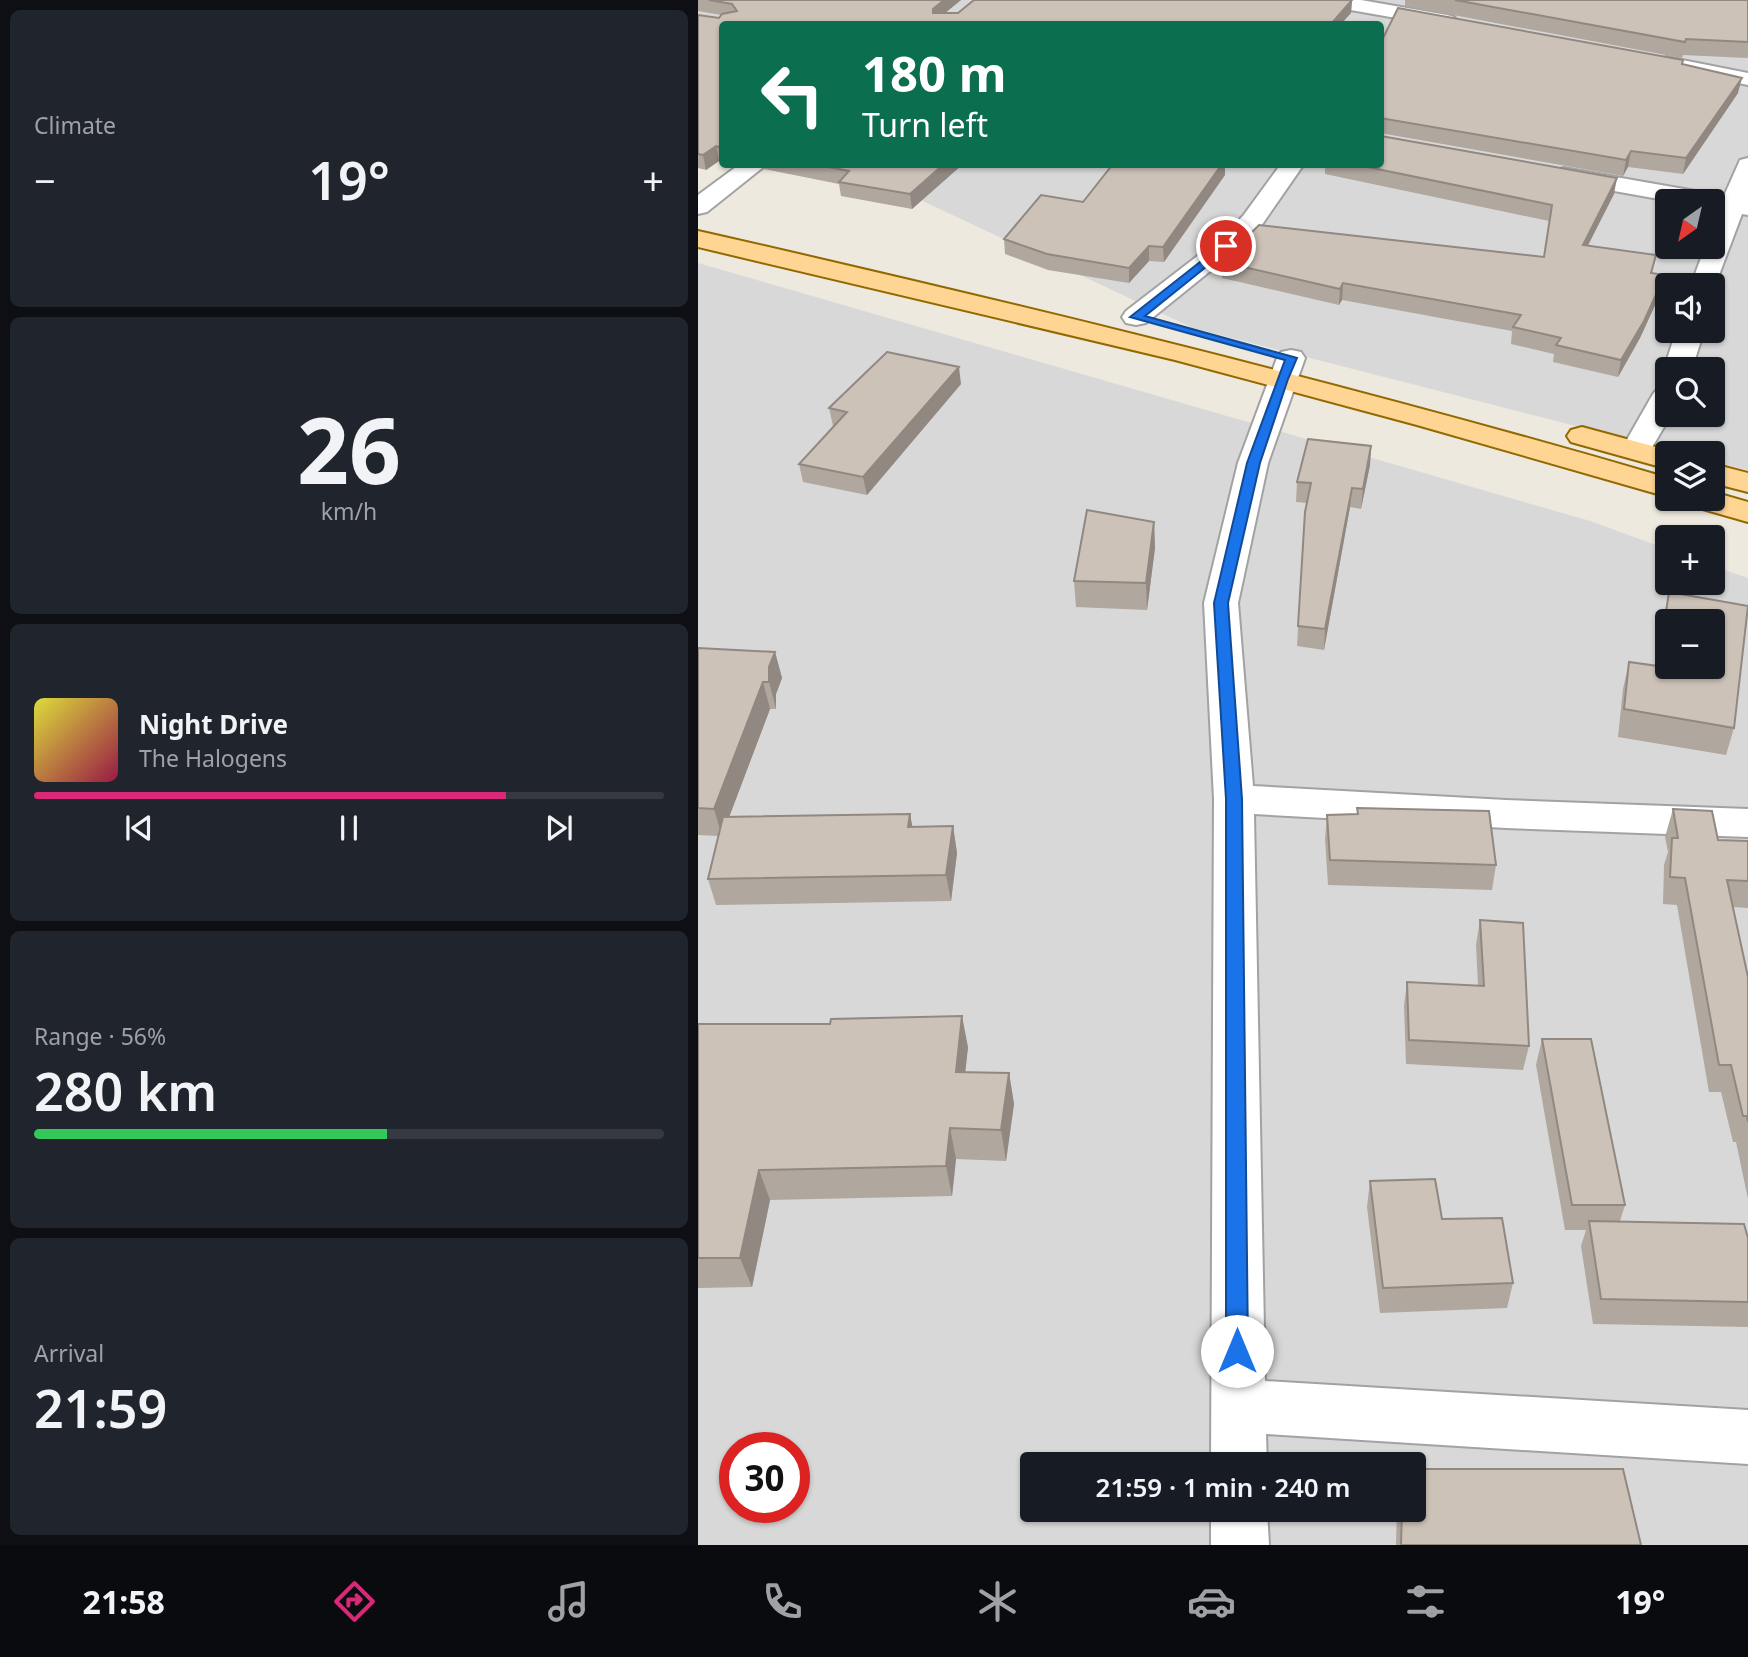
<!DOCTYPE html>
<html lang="en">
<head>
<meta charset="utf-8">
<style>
  :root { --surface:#171b24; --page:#20242c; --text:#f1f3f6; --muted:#9ea1a6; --line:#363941; --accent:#db2777 }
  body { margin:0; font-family:"Noto Sans",sans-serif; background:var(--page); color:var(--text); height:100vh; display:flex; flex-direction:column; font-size:26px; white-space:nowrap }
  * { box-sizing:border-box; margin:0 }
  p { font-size:23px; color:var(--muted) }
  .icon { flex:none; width:38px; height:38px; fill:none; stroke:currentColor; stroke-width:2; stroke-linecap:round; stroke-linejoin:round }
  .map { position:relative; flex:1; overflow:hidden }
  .sheet { display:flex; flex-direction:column; gap:10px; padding:10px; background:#0d0f14; width:698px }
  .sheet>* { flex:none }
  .top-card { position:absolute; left:21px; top:21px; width:665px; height:147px; border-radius:7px; box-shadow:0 2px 5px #0004; background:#0b6e4f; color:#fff; overflow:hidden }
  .needle { width:46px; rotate:214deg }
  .fabs { position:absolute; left:957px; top:189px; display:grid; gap:14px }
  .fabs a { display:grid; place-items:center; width:70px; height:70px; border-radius:7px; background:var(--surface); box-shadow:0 2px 5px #0004; font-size:35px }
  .speed { position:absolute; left:21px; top:1432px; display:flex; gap:14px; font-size:35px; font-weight:700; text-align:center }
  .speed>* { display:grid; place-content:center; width:91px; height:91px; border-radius:50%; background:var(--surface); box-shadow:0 2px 5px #0004; line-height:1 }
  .speed .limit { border:10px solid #d22; background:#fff; color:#111 }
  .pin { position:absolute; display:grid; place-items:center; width:60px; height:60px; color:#fff; margin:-30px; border:4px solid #fff; border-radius:50%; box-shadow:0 2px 7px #0007 }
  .me { position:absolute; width:77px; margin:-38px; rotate:0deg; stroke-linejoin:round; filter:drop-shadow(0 0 5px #0008) }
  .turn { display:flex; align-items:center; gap:24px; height:147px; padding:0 28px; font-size:32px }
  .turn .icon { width:91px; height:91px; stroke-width:2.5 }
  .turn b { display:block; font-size:49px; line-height:60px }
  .big { font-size:52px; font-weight:600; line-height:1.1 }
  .sheet .widget { flex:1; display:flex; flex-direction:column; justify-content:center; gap:10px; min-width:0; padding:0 24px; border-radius:10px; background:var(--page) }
  .sheet .dial { align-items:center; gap:0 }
  .dial b { font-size:91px; line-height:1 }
  .song { display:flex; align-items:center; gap:21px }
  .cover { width:84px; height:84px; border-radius:10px; background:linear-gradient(135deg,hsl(60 70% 55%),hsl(340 70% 35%)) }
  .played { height:7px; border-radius:4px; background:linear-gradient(90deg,var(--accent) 75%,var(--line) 75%) }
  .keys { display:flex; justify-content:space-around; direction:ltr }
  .heat { display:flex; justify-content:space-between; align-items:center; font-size:38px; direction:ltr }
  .charge { height:10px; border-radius:5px; background:linear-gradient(90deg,#34c759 56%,var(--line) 0) }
  .trip { position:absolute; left:322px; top:1452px; width:406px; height:70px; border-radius:7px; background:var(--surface); box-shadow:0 2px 5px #0004; font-weight:600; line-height:70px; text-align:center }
  .tabs { display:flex; height:112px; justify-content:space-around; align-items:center; background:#090b0e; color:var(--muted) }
  .tabs .icon { width:49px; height:49px }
  .tabs .on { color:var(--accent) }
  .tabs b { font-size:32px; color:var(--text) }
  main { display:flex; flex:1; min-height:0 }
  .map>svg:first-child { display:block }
</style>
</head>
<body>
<main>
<section class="sheet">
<div class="widget"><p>Climate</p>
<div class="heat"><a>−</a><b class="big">19°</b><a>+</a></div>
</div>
<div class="widget dial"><b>26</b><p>km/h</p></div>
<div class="widget">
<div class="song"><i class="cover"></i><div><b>Night Drive</b><p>The Halogens</p></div></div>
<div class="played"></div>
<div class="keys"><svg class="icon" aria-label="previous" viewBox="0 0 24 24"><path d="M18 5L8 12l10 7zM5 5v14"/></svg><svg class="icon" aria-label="pause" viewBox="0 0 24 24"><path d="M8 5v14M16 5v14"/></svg><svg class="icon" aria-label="next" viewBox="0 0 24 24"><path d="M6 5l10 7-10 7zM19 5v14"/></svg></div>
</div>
<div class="widget"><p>Range · 56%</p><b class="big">280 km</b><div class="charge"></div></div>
<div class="widget"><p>Arrival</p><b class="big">21:59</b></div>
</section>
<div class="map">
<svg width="1050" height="1545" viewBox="0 0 1050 1545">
  <rect width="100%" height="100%" fill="#ede9df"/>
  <path fill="#d9d8d8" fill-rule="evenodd" d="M0,0H1050V470L1015,462V453H983L495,328L148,165L682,164V24H24L0,137ZM970,201H1015V247H970ZM970,285H1015V331H970ZM970,369H1015V415H970Z
    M0,263L892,521L969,549L970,583H1015V566L1050,578V1545H0ZM970,621H1015V667H970ZM37,1447H96V1507H37ZM334,1465H716V1510H334Z"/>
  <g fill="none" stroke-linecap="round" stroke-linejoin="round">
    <g stroke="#a2a2a2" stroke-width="4">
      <path id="minor" d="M620,0H663L749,15L756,17L759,21L756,25L749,27L630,6Z
        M969,57L1050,73V85L962,67L958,63L962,59Z
        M1050,158V215L1044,214L1015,291V285H993L1007,247H1015V226L1021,210L1015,209V201H972L866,182L858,180L854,175L858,170L866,168L1026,196L1042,160Z
        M42,164H69L9,212L0,214V195Z
        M583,164H606L563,226L537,251L448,323L438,325L428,323L424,317L428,311L519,241L545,216Z
        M978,331H1006L994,369H970V374L966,369Z
        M593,350L603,352L607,358L570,463L540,603L555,786L808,800L1050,809V837L808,828L556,814L567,1381L1050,1410V1464L568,1434L569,1465H513L516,799L506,603L540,463L579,358L583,352Z
        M970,385V415H973L949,456L938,459L927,456L923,450L955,394L960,388Z
        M513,1510H569L571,1545H513Z"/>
    </g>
    <g stroke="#926800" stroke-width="4">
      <path id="major" d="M0,231C326,305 649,384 970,478V497L719,425L477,360L0,247Z
        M884,427L895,430L980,453H970V469L873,442L869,436L873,430Z
        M1015,464L1050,473V492L1015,483Z
        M1015,492L1050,502V522L994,506L989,499H1015Z"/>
    </g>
    <use href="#minor" fill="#fff" fill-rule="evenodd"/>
    <use href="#major" fill="#ffd593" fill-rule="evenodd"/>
  </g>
  <path fill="#b0a79e" d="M0,0H263L247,13L654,0L653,13L643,24H24V161H21L8,170L0,168V15L21,18L23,15L0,11Z
    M707,0H1050V57L1049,58L985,55L984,58L707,6Z
    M682,44L984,64L1040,93L985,174L930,167L925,176L682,133Z
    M683,136L916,194L890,245L954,273L963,292L942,338L920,377L855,362L856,354L813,344L814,331L644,300L641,305L524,278V262L846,257L851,221L627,174V164H682Z
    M65,164H265L214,209L143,196L141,184L66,169Z
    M415,164H527V175L466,262L451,261L431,283L350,270L307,254L306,239L385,202Z
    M263,384L169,495L105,482L101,464L136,426H135L131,408Z
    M673,446L672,465L663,509L652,507L626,650L599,646L607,512L609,503L598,502L599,482Z
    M456,522L457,548L449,610L378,607L376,581Z
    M971,592L1036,728L1028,755L920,737L925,689L931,662L957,666L965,619Z
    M0,648L77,652L84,678L78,694V709H72L31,817L212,814L214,827L255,826L259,853L253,901L18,905L10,879L21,836L0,835Z
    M659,808L798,865L794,890L630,885L627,839L629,815L659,814Z
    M975,809L1020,840L1050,841V908L1035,907L1050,977V1199L1038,1142H1035L1023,1092H1011L979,905L965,904L966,865L970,852L967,837Z
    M782,920L831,1046L825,1070L708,1064L706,1006L709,982L780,986L778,945Z
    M0,1024L270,1047L267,1072L311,1073L316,1104L308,1161L258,1159L254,1196L72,1200L54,1287L0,1288Z
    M844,1039L927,1205L922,1221L1050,1302V1327L895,1324L883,1246L888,1230H867L838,1065Z
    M672,1181L744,1219L815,1283L809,1308L682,1313L669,1207Z
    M699,1510H716L943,1545H698Z"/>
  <path fill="#908881" d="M246,0H263L236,22L235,9Z
    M654,0L653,13L643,24H633Z
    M1044,78L1040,93L985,174L988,158Z
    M18,146L21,161L8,170L5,155Z
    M933,151L930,167L925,176L928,160Z
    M246,164H265L214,209L212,194Z
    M517,164H527V175L466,262L465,247Z
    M919,178L916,194L882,261L885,245Z
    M451,246V261L431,283V268Z
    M967,275L963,292L942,338L920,377L923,360Z
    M645,283L644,300L641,305L642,289Z
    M261,367L263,384L169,495L165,477Z
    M673,446L672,465L663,509L665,489Z
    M654,488L652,507L626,650L627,629Z
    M456,522L457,548L449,610L448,583Z
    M77,652L84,678L78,694V709L71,682V667Z
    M65,682L72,709L24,836L16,809Z
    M212,814L217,840L210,827Z
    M255,826L259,853L253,901L248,875Z
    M264,1016L270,1047L264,1103L258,1072Z
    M311,1073L316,1104L308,1161L303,1130Z
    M252,1128L258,1159L254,1196L248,1166Z
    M61,1170L72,1200L54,1287L42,1258Z"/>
  <path fill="#cdc2b8" stroke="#908881" stroke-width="2" fill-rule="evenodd" d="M11,0H246L235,9V13H260L276,0H654L633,24H24V148L18,146L5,155L0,154V15L21,18L24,14L39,11L34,4Z
    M757,0H1050V42L988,39L987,42Z
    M700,8L985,60L984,64L1044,78L988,158L933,151L928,160L682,118V44Z
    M682,135L683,136L919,178L885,245L958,255L953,273L967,275L946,321L923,360L858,345L863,338L815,327L823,315L645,283L642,289L524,262L561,225L846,257L854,205L655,164H682Z
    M114,164H246L212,194L141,182L151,171Z
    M415,164H524L465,247L451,246L431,268L349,254L306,239L343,195L385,202Z
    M189,352L261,367L165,477L101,464L149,412L131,408Z
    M610,439L673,446L665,489L654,488L627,629L600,626L607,512L613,483L599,482Z
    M389,510L456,522L448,583L376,581Z
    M971,592L1050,606L1036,728L926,709L931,662L960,666ZM970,621H1015V667H970Z
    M0,648L77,652L71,667V682H65L16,809L0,808Z
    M659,808L791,811L798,865L632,860L629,815L660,814Z
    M975,809L1014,811L1020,840L1050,841V881L1029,880L1050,977V1122L1049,1116H1045L1033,1065H1021L987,878L972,877L974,838H980Z
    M212,814L210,827L255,826L248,875L10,879L25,817Z
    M782,920L825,923L831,1046L711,1040L709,982L786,986Z
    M264,1016L258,1072L311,1073L303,1130L252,1128L248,1166L61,1170L42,1258H0V1024H132L133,1019Z
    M844,1039H893L927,1205H874Z
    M737,1179L744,1219L804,1218L815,1283L685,1288L672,1181Z
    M891,1221L1046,1224L1050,1238V1302L903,1299Z
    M716,1469H925L943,1545H703L704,1510H716Z"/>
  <path fill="#1a73e8" stroke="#114b97" stroke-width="2" d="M525,244L534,246L447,316L599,358L590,379L562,463L530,603L544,799L550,1351L547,1358L539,1361L531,1358L528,1351V799L516,603L549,463L587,360L432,317Z"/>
</svg>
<div class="fabs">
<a><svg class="needle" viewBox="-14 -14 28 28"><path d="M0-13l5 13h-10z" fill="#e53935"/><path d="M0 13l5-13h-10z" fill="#9ea1a6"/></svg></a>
<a><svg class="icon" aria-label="sound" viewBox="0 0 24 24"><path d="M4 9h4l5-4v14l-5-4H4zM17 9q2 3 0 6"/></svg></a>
<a><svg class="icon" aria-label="search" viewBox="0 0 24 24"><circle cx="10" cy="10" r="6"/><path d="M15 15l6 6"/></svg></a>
<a><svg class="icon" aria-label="layers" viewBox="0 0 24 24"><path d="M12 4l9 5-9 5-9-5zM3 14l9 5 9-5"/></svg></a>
<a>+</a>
<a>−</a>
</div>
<div class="speed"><div class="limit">30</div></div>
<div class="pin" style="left:528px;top:246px;background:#d93025"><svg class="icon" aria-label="arrive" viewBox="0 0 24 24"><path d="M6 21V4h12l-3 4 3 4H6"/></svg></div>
<svg class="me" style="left:539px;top:1351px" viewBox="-20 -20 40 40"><circle r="19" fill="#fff"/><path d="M0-13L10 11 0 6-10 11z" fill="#1a73e8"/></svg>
<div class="trip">21:59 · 1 min · 240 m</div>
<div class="top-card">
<div class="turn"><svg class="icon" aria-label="left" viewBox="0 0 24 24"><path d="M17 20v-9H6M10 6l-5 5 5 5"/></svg><div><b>180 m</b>Turn left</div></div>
</div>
</div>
</main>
<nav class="tabs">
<b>21:58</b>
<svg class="icon on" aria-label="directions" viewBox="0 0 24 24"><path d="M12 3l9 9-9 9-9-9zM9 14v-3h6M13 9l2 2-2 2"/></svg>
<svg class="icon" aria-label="music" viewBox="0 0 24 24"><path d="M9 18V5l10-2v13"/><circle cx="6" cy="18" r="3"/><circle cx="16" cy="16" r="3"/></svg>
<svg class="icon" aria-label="phone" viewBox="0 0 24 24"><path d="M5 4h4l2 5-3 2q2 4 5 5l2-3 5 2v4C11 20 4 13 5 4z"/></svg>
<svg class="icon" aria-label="climate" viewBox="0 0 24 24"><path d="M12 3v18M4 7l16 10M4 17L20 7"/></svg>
<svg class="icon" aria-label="car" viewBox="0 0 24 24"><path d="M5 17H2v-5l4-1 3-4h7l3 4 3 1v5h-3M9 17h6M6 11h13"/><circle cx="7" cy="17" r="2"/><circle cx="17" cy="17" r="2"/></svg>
<svg class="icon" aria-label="filters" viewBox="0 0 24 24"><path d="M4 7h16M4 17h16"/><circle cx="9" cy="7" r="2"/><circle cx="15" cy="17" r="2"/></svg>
<b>19°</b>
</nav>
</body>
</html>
